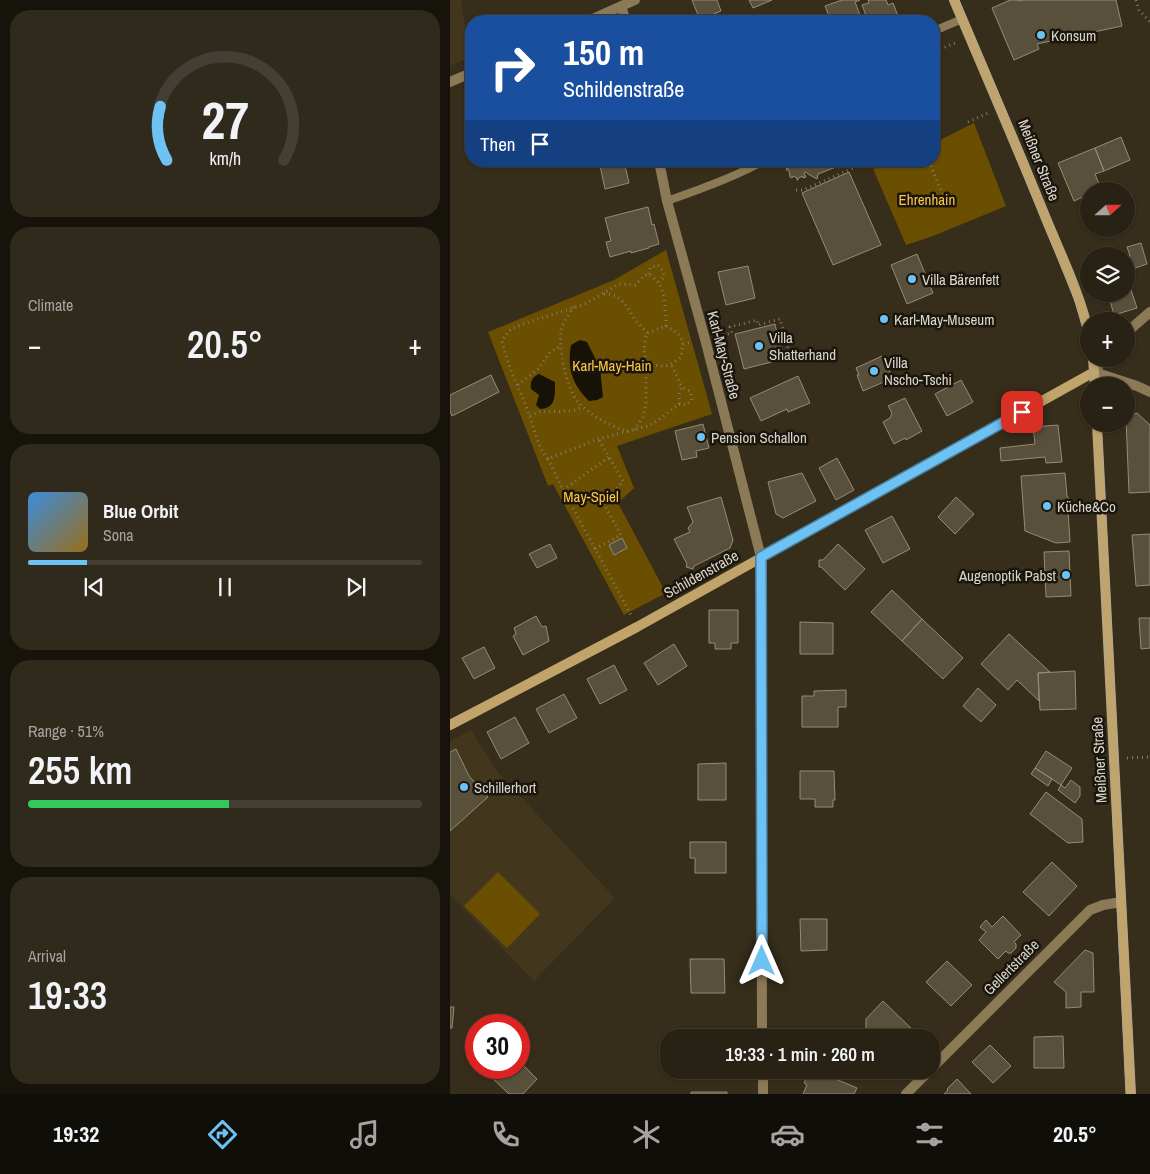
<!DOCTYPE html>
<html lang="en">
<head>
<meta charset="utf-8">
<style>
  :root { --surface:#282214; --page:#302a1d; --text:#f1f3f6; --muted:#a5a4a0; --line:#443f34; --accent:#6dc2f3 }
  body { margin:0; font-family:"Archivo Narrow",sans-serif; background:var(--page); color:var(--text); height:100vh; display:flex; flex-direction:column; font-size:19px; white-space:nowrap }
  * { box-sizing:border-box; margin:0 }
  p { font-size:16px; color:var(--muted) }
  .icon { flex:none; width:28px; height:28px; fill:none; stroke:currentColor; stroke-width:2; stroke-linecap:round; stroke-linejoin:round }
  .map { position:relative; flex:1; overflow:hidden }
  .panel { display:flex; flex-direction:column; gap:10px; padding:10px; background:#16130b; width:450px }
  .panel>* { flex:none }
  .top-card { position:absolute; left:15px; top:15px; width:475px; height:152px; border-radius:20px; box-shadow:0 1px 4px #0004,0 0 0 1px var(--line); background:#1a4fa0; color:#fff; overflow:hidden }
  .needle { width:32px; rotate:69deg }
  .tools { position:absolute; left:630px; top:182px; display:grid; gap:10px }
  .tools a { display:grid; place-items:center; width:55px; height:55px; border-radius:50%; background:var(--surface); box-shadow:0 1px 4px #0004,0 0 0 1px var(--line); font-size:25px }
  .speed { position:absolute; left:15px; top:1014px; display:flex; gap:10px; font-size:25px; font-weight:700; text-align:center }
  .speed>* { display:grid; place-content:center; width:65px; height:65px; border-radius:50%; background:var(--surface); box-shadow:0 1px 4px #0004,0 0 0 1px var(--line); line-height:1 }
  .speed .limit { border:8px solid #d22; background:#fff; color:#111 }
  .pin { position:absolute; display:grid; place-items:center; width:42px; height:42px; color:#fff; margin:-21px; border-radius:10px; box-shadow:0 2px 8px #0006 }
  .me { position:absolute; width:55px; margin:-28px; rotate:0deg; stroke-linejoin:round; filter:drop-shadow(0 0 4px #0008) }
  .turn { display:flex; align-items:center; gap:18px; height:105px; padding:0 15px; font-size:22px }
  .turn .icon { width:65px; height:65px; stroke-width:2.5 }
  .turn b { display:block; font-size:35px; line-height:42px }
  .then { display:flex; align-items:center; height:48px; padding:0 15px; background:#0003; gap:10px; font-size:19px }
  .big { font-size:38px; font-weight:600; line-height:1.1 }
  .panel .card { flex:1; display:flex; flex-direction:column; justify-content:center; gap:8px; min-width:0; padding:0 18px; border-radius:20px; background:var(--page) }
  .panel .dial { align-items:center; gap:0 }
  .dial svg { height:130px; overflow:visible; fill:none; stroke:var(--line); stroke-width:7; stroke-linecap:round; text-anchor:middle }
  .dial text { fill:var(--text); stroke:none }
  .song { display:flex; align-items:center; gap:15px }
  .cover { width:60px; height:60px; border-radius:8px; background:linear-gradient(135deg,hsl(210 70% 55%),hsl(40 70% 35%)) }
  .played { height:5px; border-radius:2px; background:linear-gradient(90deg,var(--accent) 15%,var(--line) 15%) }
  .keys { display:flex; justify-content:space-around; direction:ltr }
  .heat { display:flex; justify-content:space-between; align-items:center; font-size:28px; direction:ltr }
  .charge { height:8px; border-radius:4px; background:linear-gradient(90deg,#34c759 51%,var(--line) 0) }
  .trip { position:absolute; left:210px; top:1029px; width:280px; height:50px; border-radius:20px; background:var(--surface); box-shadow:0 1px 4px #0004,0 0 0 1px var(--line); font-weight:600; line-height:50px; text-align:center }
  .menu { display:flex; height:80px; justify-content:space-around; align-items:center; background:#100e08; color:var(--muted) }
  .menu .icon { width:35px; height:35px }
  .menu .on { color:var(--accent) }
  .menu b { font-size:22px; color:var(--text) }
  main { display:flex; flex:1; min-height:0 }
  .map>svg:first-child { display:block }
</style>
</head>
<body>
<main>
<section class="panel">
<div class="card dial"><svg viewBox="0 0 100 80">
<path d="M14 69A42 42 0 1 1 86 69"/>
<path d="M14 69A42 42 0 0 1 10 36" stroke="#6dc2f3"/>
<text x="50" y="56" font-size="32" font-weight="700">27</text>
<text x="50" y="72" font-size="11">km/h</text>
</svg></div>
<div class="card"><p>Climate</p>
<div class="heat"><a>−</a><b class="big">20.5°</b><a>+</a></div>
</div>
<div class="card">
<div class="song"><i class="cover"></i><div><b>Blue Orbit</b><p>Sona</p></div></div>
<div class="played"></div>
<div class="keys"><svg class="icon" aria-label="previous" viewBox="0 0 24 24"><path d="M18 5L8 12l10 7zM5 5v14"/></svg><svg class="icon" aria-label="pause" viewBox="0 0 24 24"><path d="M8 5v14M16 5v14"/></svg><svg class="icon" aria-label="next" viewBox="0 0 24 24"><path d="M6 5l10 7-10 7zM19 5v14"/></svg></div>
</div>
<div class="card"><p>Range · 51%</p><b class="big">255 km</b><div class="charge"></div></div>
<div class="card"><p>Arrival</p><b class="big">19:33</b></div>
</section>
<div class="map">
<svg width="700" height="1094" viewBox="0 0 700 1094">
  <rect width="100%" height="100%" fill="#362d1b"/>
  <path fill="#42361d" d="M0,0H11L20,57L0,66Z
    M21,730L48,772L165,898L84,981L0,895V741Z"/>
  <path fill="#6b4f00" d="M524,123L556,206L483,236L456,245L423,169L442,161H484V143Z
    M216,250L262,414L167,446L184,488L168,503L216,593L174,615L103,484L98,486L38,332L164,280Z
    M48,872L90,914L57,948L14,906Z"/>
  <path fill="#171206" d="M130,340L137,342L150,368L153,397L147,400L139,401C122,384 117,368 121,345Z
    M89,374L105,382C105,395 106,409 90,409L86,405L89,395L81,389C80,382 82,377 89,374Z"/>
  <path fill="#59503c" stroke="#958b76" d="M242,0H267L271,11L250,20Z
    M299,0H322L303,8Z
    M392,0H410L405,2L410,15L394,21H381L375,6Z
    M418,0H436L438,5L443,3L448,16L443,18L444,21H418L412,5L419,3Z
    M560,0H568V1L574,0H666L672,26L587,44L589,49L564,60L542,8Z
    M671,137L680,160L654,171L645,148Z
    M645,148L654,171L645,174L651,189L647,191H639V194L624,201L608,163Z
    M149,161H174L179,183L155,189Z
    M243,161H259L245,167Z
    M332,161H386L387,163L391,165L389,168L386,167L368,174L367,179L358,174L356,172L354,173L356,177L353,178V176L348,178V180H347V178L343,176L342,178L340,177L339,170H336L337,168H339V165L335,163L332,167L329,164Z
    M399,172L431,245L383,265L352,193Z
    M198,207L202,225L204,224L209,244L199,247V248L181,253V251L160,257L156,242L161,241L155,218Z
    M691,243L697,264L676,271V257L680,256L677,247Z
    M467,254L483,293L457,304L441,265Z
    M298,266L305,298L276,305L268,272Z
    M676,275L687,308L664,315L658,294H676Z
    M325,324L333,359L294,369L285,334Z
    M432,356L443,378L413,391L407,375H409L406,368Z
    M41,375L49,392L2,416L0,411V395Z
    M348,376L360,403L338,412L337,409L311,421L300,398Z
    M511,380L523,402L497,416L485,394Z
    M455,398L472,431L456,440L455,438L444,444L433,422L440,418L442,413L438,406Z
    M687,413L700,425V492L679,493L676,418Z
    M253,424L259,448L246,451L247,457L232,460L225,431Z
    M608,425L612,462L596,463L595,457L551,461L550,448L585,444L583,427Z
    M387,458L404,490L386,500L369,468Z
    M352,473L366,501L333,518L326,514L318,482Z
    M615,473L617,496L622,503L618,510L620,542L606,543L575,531L571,476Z
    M271,497L283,540L280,548L244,566L243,569L236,567L237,564L224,539L240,532L238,528L243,522L237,507Z
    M506,497L524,514L505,534L488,517Z
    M442,516L460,549L433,563L415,530Z
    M700,534V585L686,586L682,535Z
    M172,538L177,548L164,555L159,545Z
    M100,544L107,558L87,568L79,554Z
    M388,544L415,569L395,590L371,567H369V560H373Z
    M619,551L621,596L596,597L594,552Z
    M442,590L472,619L452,641L421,612Z
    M259,610H288V643H281V649H265V643H259Z
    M86,616L92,627L96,626L99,641L73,655L63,636L66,634L64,628Z
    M689,618H700V648L691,649Z
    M472,619L513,658L493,679L452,641Z
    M350,622L383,623V654H350Z
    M559,634L600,672L588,673L589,701L567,680L558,690L531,664Z
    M224,644L237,666L208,685L194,663Z
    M34,647L45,668L24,679L12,658Z
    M164,665L177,690L150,704L137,679Z
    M625,671L626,709L590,710L588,673Z
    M528,688L546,705L531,722L513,706Z
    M396,690V707H388V727H352V696H364V691Z
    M114,694L127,718L99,733L86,709Z
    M65,717L79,743L51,759L37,732Z
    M6,749L19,776L38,797L0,831V752Z
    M596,751L622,768L611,785L585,768Z
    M276,763V800H248V764Z
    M585,768L602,779L598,786L581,774Z
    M350,771H384L385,800H383V807H365V799H350Z
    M621,780L630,787V796L625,803L608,790L611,785L615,788Z
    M596,792L632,819L633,842L618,843L580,814Z
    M240,842H276V873H245V858H240Z
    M602,862L627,886L599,916L573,892Z
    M553,916L571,935L564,942L566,944V948L561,953H558L556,951L548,959L529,940L536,932L530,927L536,920L542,927Z
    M350,919H377V950L351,951Z
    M635,950L643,953L644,992H631V1007L616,1008V992L604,982Z
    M240,959H274L275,993H241Z
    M497,961L522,985L501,1006L476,982Z
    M433,1001L469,1036L468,1038H423L416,1030V1019Z
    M0,1007H4L2,1028H0Z
    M613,1036L614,1068H584V1037Z
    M540,1045L561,1066L543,1083L522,1062Z
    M69,1061L87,1079L73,1094H59L40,1076L48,1068H69Z
    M360,1070H364L407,1088L404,1094H353L357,1085L354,1083Z
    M507,1079L521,1094H494L498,1090L497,1089Z
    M241,1092H277V1094H241Z"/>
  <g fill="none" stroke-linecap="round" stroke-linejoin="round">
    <path stroke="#827a6b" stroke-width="3" stroke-dasharray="1 4" stroke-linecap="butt" d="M686,0L689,10L700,22
      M490,49L508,42
      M518,122L538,113
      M479,161L493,196
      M346,190H353L419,161
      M199,274L200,268L208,265L213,271L214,277L209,282
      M154,294C172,293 177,308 186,321C190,325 194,329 197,333
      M124,307C119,314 113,322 111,331C108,348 117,390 128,402C141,416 160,426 179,432
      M216,326C216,316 215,289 208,282C206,279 201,277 199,274L194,276L185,285L169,284L135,304L73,324L61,329L52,340C57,367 71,391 80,417C85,431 88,448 98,459L148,439L198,426L207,421L229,404V395L232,387L221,364
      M216,326C233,335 234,339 231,357C228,359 224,363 221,364C216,367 210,366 205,365C190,360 194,344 197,333Z
      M268,336L282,333L280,327L307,320L308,325L330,319L339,352
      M233,344L242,342
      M68,385L88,369L100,352L111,346
      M229,404L236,405L242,400L240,391L232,387
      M80,416L89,412L122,411L133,407
      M184,430L193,417L196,405V377L201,363
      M98,459L113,490L181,615
      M113,490L159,457L149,440
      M145,549L171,535L154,504L173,481L159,457
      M677,758L700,757"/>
    <path stroke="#8b7a55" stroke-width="8" d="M484,31L512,19
      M217,201C248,190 279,179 308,164L309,161"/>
    <path stroke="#8b7a55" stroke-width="10" d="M171,6L176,21
      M138,21L185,0
      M0,82L21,73
      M209,161L217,201L255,339L311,557L312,1038
      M676,333L700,312
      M654,359L644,372L687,386L700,392
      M481,1069L640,910L653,905L671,902
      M313,1070V1094
      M456,1094L480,1070"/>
    <path stroke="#c0a469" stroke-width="10" d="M504,0C535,73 567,147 597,221C612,257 631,296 639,335
      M643,359L645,386
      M647,424L681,1094
      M0,725L187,627L644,372"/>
    <path stroke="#ada699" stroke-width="1" d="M500,0L527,60L625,301L633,329L639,357
      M509,0L578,163L632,298L639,321
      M639,359L642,386
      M647,359L649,386
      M651,424L685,1094
      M645,439L676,1094"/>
  </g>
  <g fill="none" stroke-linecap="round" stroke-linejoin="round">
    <g stroke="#477e9e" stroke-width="12">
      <path id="route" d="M312,961L311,557L572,412"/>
    </g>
    <use href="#route" stroke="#6dc2f3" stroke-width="9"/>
  </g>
  <g fill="#6dc2f3" stroke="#1a160e" stroke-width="2">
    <circle cx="591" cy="35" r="5"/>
    <circle cx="462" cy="279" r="5"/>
    <circle cx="434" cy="319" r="5"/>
    <circle cx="309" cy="346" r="5"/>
    <circle cx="424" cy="371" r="5"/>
    <circle cx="251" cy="437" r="5"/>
    <circle cx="597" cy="506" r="5"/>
    <circle cx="616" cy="575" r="5"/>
    <circle cx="14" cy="787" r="5"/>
  </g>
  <g text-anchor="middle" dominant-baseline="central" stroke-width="5" stroke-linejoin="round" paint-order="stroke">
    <g font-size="15" fill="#dbd5ca" stroke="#1a160e" text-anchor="start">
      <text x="601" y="35">Konsum</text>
      <text x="472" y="279">Villa Bärenfett</text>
      <text x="444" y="319">Karl-May-Museum</text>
      <text x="319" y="337">Villa<tspan x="319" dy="17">Shatterhand</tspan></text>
      <text x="434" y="362">Villa<tspan x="434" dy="17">Nscho-Tschi</tspan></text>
      <text x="261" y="437">Pension Schallon</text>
      <text x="607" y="506">Küche&amp;Co</text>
      <text x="606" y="575" text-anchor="end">Augenoptik Pabst</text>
      <text x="24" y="787">Schillerhort</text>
    </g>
    <g font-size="15" fill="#dbd5ca" stroke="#1a160e">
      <text transform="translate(589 160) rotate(68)">Meißner Straße</text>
      <text transform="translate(274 355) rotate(75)">Karl-May-Straße</text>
      <text transform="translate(251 574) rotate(-29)">Schildenstraße</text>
      <text transform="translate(649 760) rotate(-93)">Meißner Straße</text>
      <text transform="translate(561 967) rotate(-45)">Gellertstraße</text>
    </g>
    <g font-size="15" fill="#fec845" stroke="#1a160e">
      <text x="477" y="199">Ehrenhain</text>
      <text x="162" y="365">Karl-May-Hain</text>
      <text x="141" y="496">May-Spiel</text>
    </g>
  </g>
</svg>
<div class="tools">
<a><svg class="needle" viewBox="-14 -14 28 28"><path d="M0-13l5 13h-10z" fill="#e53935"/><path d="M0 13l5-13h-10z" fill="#a5a4a0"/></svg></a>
<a><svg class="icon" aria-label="layers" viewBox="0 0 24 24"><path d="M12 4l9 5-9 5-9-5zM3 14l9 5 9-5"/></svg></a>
<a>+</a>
<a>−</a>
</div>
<div class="speed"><div class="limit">30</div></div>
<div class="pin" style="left:572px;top:412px;background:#d93025"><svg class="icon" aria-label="arrive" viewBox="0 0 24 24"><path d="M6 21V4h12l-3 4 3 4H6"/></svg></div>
<svg class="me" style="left:312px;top:961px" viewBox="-20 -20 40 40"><path d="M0-17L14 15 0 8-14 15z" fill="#6dc2f3" stroke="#fff" stroke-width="4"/></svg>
<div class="trip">19:33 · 1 min · 260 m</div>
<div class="top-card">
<div class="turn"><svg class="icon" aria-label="right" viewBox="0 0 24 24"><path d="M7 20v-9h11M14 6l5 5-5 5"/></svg><div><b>150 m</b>Schildenstraße</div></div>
<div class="then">Then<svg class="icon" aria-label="arrive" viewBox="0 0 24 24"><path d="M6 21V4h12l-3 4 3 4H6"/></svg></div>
</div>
</div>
</main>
<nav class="menu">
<b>19:32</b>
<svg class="icon on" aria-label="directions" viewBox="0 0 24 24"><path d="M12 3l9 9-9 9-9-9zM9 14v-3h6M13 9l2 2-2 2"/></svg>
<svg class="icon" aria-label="music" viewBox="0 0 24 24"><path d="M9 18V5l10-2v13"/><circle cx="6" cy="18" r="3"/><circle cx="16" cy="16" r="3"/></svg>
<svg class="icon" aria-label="phone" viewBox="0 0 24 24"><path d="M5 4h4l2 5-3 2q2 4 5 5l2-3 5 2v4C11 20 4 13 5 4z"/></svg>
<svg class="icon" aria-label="climate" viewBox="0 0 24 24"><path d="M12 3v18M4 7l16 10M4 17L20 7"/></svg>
<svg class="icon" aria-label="car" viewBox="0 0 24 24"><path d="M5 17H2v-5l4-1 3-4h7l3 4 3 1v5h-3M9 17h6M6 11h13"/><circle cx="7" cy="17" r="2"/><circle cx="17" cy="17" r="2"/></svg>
<svg class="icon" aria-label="filters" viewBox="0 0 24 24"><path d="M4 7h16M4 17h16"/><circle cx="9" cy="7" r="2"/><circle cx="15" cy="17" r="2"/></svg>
<b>20.5°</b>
</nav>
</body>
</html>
